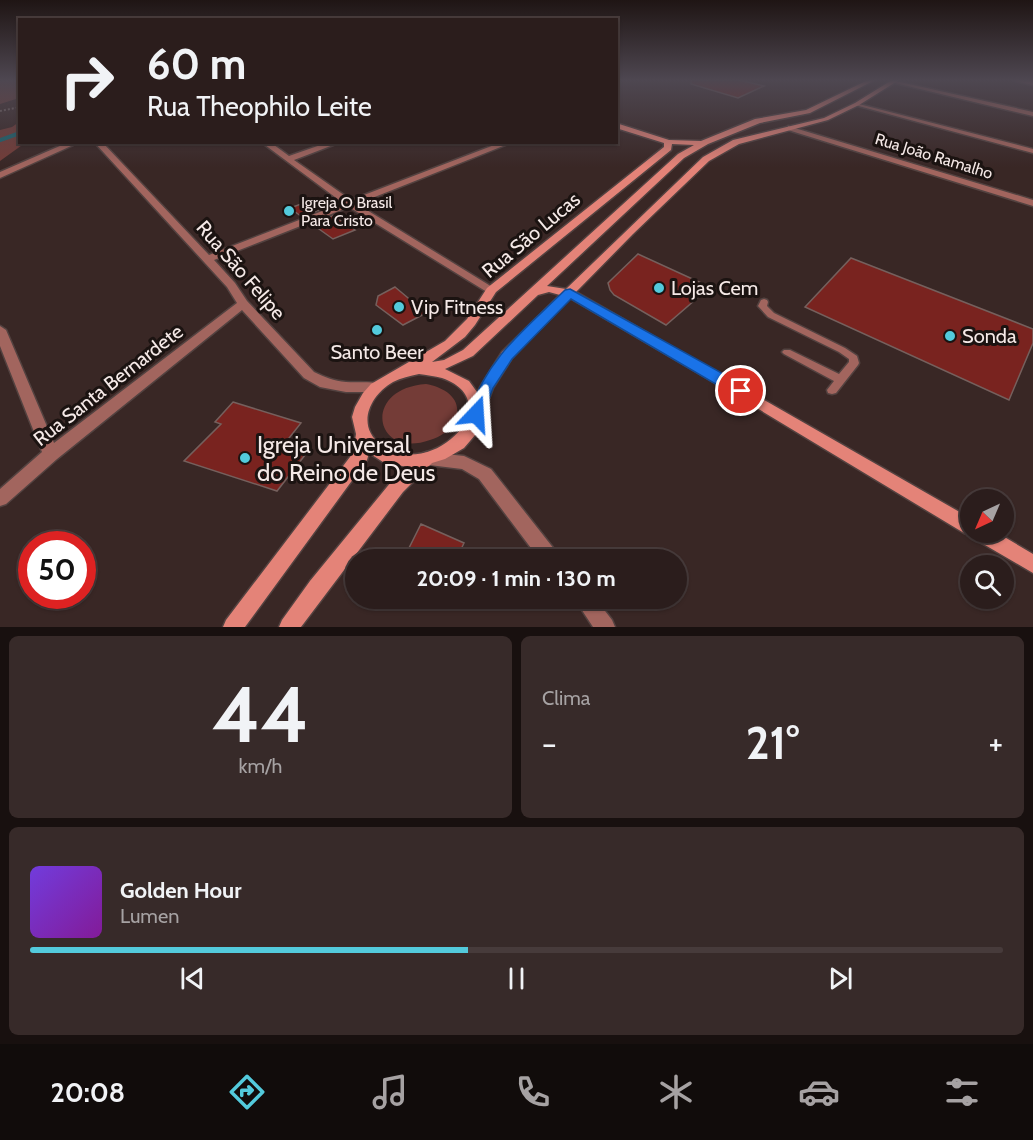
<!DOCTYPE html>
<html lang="pt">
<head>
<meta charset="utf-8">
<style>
  :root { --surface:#2b1d1c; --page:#372a29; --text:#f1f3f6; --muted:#a6a2a3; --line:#473b3b; --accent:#53cadc }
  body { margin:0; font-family:Cabin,sans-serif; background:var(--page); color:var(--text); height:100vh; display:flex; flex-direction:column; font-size:22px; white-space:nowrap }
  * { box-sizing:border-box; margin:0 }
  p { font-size:20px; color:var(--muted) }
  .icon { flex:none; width:33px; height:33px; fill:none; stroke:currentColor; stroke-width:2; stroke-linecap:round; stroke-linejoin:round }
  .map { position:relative; height:627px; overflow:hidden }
  .drawer { display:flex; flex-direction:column; gap:9px; padding:9px; background:#18100f; flex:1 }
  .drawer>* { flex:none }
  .hud { position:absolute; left:18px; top:18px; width:600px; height:126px; border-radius:0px; box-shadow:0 2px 4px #0004,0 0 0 2px var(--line); background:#2b1d1c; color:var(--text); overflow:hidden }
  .needle { width:39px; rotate:224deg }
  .controls { position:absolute; left:960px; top:489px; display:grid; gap:12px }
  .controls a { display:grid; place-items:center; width:54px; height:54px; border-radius:50%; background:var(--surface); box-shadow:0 2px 4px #0004,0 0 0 2px var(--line); font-size:30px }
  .speed { position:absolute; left:18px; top:531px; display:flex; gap:12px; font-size:30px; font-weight:700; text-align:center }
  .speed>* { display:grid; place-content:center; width:78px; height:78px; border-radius:50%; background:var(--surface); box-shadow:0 2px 4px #0004,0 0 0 2px var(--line); line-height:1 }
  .speed .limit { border:9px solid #d22; background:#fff; color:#111 }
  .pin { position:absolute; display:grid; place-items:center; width:51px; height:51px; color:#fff; margin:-26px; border:3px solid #fff; border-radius:50%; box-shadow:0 2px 6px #0007 }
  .me { position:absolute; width:66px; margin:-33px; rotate:20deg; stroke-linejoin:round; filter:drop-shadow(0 0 4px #0008) }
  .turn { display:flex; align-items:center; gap:21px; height:126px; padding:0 30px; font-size:27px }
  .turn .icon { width:78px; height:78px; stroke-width:2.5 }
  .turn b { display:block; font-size:42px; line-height:51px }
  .big { font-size:45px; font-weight:800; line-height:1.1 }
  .drawer .widget { flex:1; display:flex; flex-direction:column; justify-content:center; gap:9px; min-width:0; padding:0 21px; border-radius:9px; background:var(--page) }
  .drawer .dial { align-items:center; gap:0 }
  .dial b { font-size:78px; line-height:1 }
  .song { display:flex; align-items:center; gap:18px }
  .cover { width:72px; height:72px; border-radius:9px; background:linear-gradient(135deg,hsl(260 70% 55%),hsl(290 70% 35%)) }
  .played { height:6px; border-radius:3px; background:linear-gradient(90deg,var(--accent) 45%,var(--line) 45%) }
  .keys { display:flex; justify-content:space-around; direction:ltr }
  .heat { display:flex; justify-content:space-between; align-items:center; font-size:33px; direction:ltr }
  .drawer .tiles { flex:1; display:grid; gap:9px; grid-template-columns:1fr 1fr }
  .widget:last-child { grid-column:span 2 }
  .trip { position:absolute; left:345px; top:549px; width:342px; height:60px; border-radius:30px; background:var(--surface); box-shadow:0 2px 4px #0004,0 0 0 2px var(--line); font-weight:800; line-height:60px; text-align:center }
  .menu { display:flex; height:96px; justify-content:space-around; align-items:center; background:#110c0b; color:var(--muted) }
  .menu .icon { width:42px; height:42px }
  .menu .selected { color:var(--accent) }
  .menu b { font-size:27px; color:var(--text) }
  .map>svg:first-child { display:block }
</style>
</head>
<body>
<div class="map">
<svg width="1033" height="627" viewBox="0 0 1033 627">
  <rect width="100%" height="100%" fill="#392725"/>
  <path fill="#743c37" d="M6,80H19V98L0,104V81Z
    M19,122L20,142L25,143L0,161V130L12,127Z
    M426,384C444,387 464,399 455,420C450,431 440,437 430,440C375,460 360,389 426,384Z"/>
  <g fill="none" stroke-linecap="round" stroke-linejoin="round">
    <path stroke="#1a6570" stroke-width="4" d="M0,140L20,133"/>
  </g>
  <path fill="#79231f" stroke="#75605d" stroke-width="1.5" d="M691,80H739L764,86L738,98L691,84Z
    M312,200L324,208L302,217L290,208Z
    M334,215L340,220L355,230L333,239L312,224Z
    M638,254L710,287L666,325L614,295L610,290L608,283L611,280Z
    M851,258L1033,329V343L1009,400L805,307Z
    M395,287L426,313L403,325L376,305L378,296Z
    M233,402L301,423L282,447L305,455L277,491L184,461L221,424L215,422Z
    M421,524L464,543L456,560H403Z"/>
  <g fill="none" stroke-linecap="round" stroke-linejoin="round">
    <g stroke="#534240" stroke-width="3">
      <path id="lane" d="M764,299L767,300L768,302L767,306L774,313L845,348L857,356L859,363L858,365L836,393L832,394L828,393L827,390L834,381L784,354L782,352L784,350H790L839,374L849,362V359L839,352L768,317L758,306L761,300Z"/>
    </g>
    <g stroke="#534240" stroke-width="3">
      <path id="street" d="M891,80L1033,112V116L891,82Z
        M1014,80L1033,81V85L1015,81Z
        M855,103L1033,149V153L855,105Z
        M788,126L1033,200V206L788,130Z
        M69,142H80L0,178V172Z
        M94,142H102L209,255L343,203L261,142H270L289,156L329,142H341L294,160L351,200L502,142H513L357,204L497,290L495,292H487L349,207L214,260L235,283L247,301L314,372C324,377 334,381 346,382C357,383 369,381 380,384L382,388L380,392H346L320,387L304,378L242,310L57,459L6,504L0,506V489L42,452L0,346V326L6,330L54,443L237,303L227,287Z
        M427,452L464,456L491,469L558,554L561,560H540L479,479L462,469L421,464L419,459L421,454Z
        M574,598H595L612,620L615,627H593Z"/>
    </g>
    <g stroke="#534240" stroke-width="3">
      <path id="secondary" d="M868,80H875L810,113L760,123L708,144L684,158L547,286L566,289L703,157L733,140L824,118L855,103L892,80H899L859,105L828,120L739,144L709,161L633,234L576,292L970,518V532H996L1033,554V573L973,538L971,535L964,533L717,384L570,298L512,358L493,388L476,434L464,448L445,459L432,463L403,492L301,627H279L282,620L310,581L391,482L407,467L383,462L369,453L367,460L245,627H223L226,620L353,453L356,434L352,417L355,407L363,393L371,384L445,341L467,319L487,288L664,147V143L616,128V123L669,140L701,141L755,119L806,110ZM672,144L694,145L678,154L463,350L444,360L432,362L465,337L475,325L496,292L671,150ZM549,292L560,295L502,352L477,392L469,381L445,369L473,356L538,295ZM419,374C426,375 435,376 442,378C511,402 431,482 381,445C356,426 369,396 393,382C401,378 410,376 419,374Z"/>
    </g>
    <path stroke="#7c6c6a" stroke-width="2" stroke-dasharray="2 2" stroke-linecap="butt" d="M0,111L20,107"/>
    <use href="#lane" fill="#a2655e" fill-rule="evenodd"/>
    <use href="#street" fill="#a2655e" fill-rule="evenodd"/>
    <use href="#secondary" fill="#e48378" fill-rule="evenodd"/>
  </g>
  <linearGradient id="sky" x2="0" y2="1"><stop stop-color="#1f1514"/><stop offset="0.48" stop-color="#4e4751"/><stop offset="1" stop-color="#4e4751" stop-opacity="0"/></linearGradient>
  <rect width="1033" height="167" fill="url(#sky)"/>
  <path fill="#1a73e8" stroke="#114b97" stroke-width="1.5" d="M570,289L747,387L749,391L747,396H736L571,299L512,359L493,388L482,419L476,421L470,419L468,414C489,356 522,332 565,290Z"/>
  <g fill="#53cadc" stroke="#1b1311" stroke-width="2">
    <circle cx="289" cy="211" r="6"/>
    <circle cx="659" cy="288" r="6"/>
    <circle cx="399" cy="307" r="6"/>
    <circle cx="377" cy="330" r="6"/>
    <circle cx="950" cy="336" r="6"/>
    <circle cx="245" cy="458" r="6"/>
  </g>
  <g text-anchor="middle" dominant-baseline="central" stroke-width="6" stroke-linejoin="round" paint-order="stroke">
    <g font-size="16" fill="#f5e9e7" stroke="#1b1311">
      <text transform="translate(934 156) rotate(17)">Rua João Ramalho</text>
    </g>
    <g font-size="16" fill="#f5e9e7" stroke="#1b1311" text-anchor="start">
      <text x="301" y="202">Igreja O Brasil<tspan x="301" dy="18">Para Cristo</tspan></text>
    </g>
    <g font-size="20" fill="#f5e9e7" stroke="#1b1311">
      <text transform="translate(531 235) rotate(-40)">Rua São Lucas</text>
      <text transform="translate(241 270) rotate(49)">Rua São Felipe</text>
      <text transform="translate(108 385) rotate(-38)">Rua Santa Bernardete</text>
    </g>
    <g font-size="20" fill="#f5e9e7" stroke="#1b1311" text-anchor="start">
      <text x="671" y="288">Lojas Cem</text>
      <text x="411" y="307">Vip Fitness</text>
      <text x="962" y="336">Sonda</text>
      <text x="377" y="352" text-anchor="middle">Santo Beer</text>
    </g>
    <g font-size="24" fill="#f5e9e7" stroke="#1b1311" text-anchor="start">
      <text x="257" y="444">Igreja Universal<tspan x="257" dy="28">do Reino de Deus</tspan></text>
    </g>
  </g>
</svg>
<div class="controls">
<a><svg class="needle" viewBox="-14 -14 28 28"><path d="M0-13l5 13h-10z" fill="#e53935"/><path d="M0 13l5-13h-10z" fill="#a6a2a3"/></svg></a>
<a><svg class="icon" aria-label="search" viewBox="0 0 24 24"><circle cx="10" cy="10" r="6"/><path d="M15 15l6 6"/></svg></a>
</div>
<div class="speed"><div class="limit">50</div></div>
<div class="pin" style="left:741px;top:391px;background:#d93025"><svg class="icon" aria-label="arrive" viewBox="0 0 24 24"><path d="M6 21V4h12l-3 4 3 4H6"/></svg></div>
<svg class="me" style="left:476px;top:414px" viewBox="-20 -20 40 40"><path d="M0-17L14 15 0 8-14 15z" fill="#1a73e8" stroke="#fff" stroke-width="4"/></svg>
<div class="trip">20:09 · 1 min · 130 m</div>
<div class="hud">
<div class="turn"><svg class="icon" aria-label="right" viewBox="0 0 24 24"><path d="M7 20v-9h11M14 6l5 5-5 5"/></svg><div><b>60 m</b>Rua Theophilo Leite</div></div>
</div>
</div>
<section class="drawer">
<div class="tiles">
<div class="widget dial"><b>44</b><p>km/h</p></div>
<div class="widget"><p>Clima</p>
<div class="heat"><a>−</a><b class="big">21°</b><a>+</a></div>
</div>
<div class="widget">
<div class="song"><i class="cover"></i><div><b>Golden Hour</b><p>Lumen</p></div></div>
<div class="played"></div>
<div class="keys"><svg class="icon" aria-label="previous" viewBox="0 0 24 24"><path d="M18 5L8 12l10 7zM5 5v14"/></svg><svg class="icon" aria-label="pause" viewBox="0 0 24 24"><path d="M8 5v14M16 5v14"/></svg><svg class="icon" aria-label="next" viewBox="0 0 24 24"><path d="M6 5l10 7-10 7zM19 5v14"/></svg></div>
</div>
</div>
</section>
<nav class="menu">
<b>20:08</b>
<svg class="icon selected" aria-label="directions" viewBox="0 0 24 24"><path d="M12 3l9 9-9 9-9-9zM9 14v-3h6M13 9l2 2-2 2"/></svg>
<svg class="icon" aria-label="music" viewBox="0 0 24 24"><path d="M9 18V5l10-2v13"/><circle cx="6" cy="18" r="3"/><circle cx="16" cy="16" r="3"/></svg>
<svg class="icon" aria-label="phone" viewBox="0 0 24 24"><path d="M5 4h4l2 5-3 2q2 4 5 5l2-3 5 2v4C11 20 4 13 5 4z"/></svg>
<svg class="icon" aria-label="climate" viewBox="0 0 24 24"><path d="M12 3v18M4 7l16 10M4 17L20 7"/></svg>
<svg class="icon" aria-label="car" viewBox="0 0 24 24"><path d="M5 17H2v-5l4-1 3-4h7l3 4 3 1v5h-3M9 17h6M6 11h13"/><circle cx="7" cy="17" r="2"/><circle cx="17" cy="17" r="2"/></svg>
<svg class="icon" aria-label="filters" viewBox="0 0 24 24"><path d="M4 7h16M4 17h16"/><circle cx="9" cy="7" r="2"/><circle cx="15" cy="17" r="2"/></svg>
</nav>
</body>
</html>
